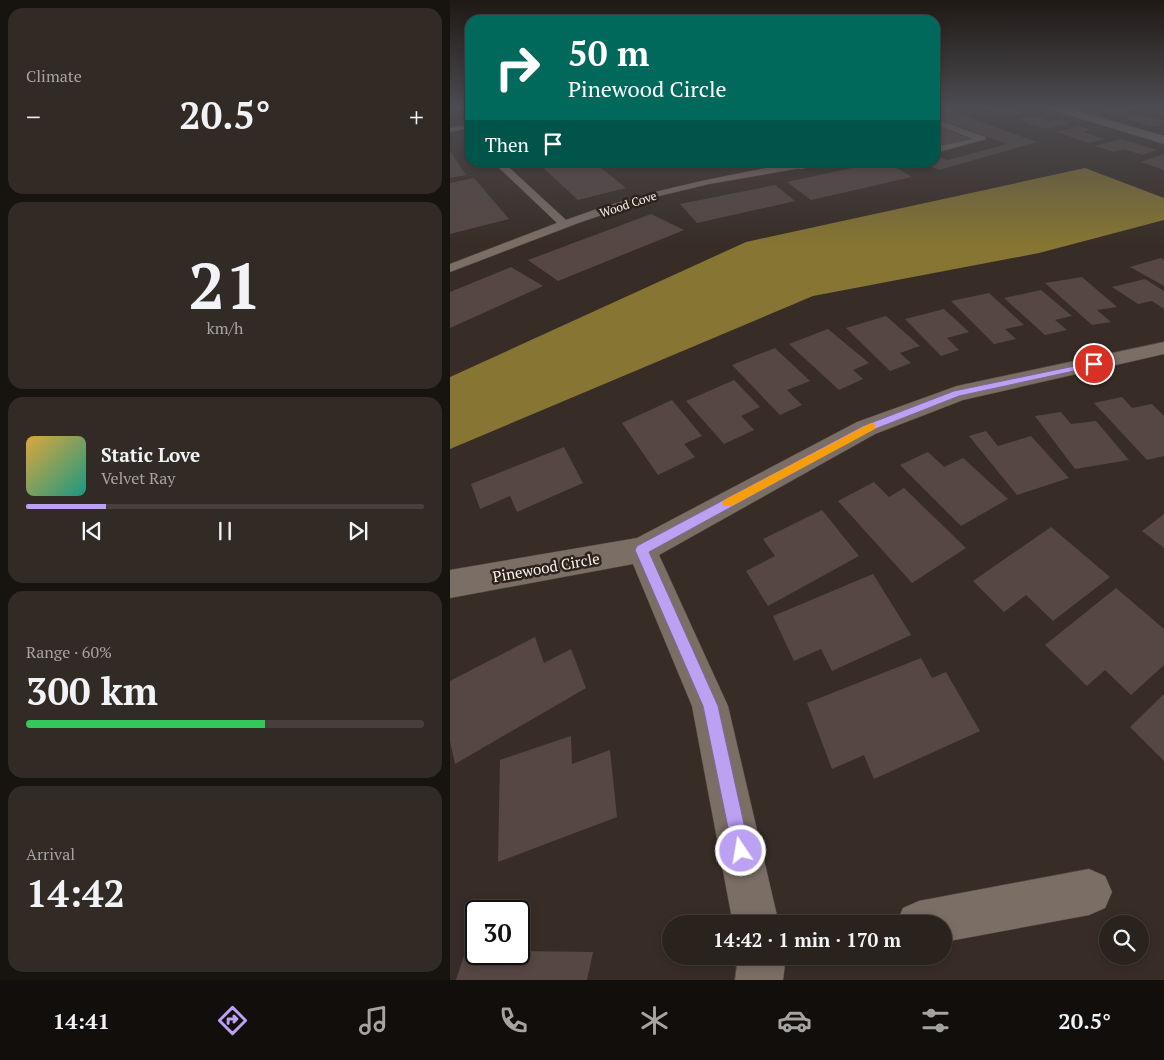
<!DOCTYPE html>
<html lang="en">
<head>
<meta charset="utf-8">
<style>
  :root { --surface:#2a221c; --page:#322a25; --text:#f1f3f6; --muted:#a5a4a3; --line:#463f3b; --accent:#bca0f2 }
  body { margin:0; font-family:"PT Serif",serif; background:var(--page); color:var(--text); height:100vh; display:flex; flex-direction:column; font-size:19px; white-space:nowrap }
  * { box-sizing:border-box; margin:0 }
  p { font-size:16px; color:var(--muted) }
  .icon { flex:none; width:28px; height:28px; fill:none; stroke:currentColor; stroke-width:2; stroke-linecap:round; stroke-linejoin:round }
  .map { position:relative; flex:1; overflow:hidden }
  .drawer { display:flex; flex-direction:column; gap:8px; padding:8px; background:#17130f; width:450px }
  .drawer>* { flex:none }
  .top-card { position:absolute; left:15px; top:15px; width:475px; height:152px; border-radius:15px; box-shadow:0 2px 8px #0003,0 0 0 1px var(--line); background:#00695c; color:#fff; overflow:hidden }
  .fabs { position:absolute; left:649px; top:915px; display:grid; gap:10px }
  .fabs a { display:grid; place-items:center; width:50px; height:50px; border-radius:50%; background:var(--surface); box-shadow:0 2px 8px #0003,0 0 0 1px var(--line); font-size:25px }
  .speed { position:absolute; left:15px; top:900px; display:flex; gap:10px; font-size:25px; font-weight:700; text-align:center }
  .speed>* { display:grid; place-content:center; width:65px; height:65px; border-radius:50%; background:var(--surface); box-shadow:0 2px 8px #0003,0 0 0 1px var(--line); line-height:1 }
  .speed .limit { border:2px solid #111; border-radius:8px; background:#fff; color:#111 }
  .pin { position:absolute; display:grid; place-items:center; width:42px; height:42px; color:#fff; margin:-21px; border:2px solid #fff; border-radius:50%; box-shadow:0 1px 5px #0007 }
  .me { position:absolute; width:55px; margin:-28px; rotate:348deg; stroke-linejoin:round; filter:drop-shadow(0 0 4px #0008) }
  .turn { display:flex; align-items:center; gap:18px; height:105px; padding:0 20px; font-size:22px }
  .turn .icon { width:65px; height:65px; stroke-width:2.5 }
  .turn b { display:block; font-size:35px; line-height:42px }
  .then { display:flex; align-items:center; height:48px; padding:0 20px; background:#0003; gap:10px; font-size:19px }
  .big { font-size:38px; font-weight:800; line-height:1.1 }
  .drawer .widget { flex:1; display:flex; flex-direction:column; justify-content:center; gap:8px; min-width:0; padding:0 18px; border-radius:15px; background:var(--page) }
  .drawer .dial { align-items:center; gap:0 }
  .dial b { font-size:65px; line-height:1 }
  .song { display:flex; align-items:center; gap:15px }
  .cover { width:60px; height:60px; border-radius:8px; background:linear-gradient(135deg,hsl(40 70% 55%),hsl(170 70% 35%)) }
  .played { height:5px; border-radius:2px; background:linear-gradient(90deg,var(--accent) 20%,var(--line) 20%) }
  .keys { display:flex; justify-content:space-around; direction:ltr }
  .heat { display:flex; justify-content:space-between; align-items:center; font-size:28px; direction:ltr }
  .charge { height:8px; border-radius:4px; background:linear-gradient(90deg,#34c759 60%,var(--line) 0) }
  .trip { position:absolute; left:212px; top:915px; width:290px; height:50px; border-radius:25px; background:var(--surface); box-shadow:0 2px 8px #0003,0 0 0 1px var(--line); font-weight:800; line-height:50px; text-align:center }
  .menu { display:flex; height:80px; justify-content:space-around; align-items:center; background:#110e0b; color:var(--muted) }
  .menu .icon { width:35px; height:35px }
  .menu .selected { color:var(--accent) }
  .menu b { font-size:22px; color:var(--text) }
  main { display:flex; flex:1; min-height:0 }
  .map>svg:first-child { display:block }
</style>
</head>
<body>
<main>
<section class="drawer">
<div class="widget"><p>Climate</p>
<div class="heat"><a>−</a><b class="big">20.5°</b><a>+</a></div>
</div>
<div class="widget dial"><b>21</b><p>km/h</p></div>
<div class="widget">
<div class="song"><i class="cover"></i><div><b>Static Love</b><p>Velvet Ray</p></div></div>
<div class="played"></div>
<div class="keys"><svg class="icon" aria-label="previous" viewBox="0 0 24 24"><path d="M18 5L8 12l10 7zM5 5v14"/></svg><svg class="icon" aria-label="pause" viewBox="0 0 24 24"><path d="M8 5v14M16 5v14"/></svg><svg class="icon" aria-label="next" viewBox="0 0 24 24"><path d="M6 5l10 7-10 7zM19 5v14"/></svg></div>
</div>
<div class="widget"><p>Range · 60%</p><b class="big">300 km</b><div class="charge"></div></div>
<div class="widget"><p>Arrival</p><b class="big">14:42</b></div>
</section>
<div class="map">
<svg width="714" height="980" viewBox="0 0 714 980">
  <rect width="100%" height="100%" fill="#382d26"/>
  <path fill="#867533" d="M635,168L714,198V220L589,253L363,296L0,449V377L296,242Z"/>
  <path fill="#564743" d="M485,107H489L587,142L489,170L472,162H485V155L498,160L557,144L485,117Z
    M538,107H557L556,108L572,113L558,117L533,108Z
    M648,107H674L685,110L665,116L650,111L656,110Z
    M685,115L714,120V124L704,127L674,118Z
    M584,116L602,122L610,120L620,123L596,129L568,120Z
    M485,125L520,139L490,147L485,145Z
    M628,126L641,130L634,132L654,139L639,143L606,132Z
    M671,139L707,150L692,155L674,149L664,152L645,146Z
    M0,151L16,175L0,178Z
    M714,154V170L691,162Z
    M87,162H144L176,188L128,200Z
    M253,162H278V163L260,168Z
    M429,162H437L462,177L361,200L337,182Z
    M24,178L59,219L0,234V183Z
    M325,185L345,201L247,223L230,204Z
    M201,214L234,230L108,281L78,260Z
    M711,258L714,260V286L680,267Z
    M61,267L93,286L0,328V292Z
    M632,277L667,307L647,310L661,322L642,325L595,283Z
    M695,279L714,291V309L702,301L688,304L662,287Z
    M591,290L622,316L605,320L617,330L595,335L554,298Z
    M539,293L574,325L555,329L566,339L544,344L501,301Z
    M494,309L519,332L497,338L509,350L491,356L455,319Z
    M436,316L470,346L450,353L461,363L440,371L396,328Z
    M378,329L419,363L403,370L413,379L389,390L339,344Z
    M325,348L360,381L337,390L352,405L330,415L282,365Z
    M284,380L310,407L291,416L304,430L274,444L236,401Z
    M672,397L682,408L702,404L714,416V456L697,460L644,403Z
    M222,400L252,436L234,444L245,457L208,475L172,423Z
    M611,412L621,424L646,421L679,460L625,469L585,416Z
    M536,431L548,446L581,436L619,478L567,495L519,436Z
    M114,447L133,483L67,512L60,496L30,509L21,484Z
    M478,452L494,467L513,458L558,499L511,526L450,465Z
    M424,482L439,497L454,488L516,548L462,583L388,501Z
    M372,510L409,556L318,606L296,571L325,556L313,539Z
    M714,514V548L692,531Z
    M601,527L660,577L603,621L576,595L554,612L523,581Z
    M423,574L461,635L382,671L371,649L344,661L323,616Z
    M666,588L714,629V665L681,695L655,670L637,686L595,645Z
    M85,637L94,663L121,649L136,688L5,764L0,741V681Z
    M471,658L482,678L496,672L530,731L424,779L414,755L382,769L357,703Z
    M714,694V761L680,727Z
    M121,736L122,764L160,750L167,817L48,862L50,760Z
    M16,950H26V954H69V951L143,952L137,980H6Z"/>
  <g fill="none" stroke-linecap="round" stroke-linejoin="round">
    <g stroke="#544a44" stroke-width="1">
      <path id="lane" d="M485,119L535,137L536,139L485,153V147L523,139L485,124Z
        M20,124V128L0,132V128Z
        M43,162H53L116,220C195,191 267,177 350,162L356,165L351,168L259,184L209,196L131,222L0,272V264L107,223Z"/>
    </g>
    <g stroke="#544a44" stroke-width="1">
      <path id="street" d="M598,107H614L714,136V144L599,109Z
        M346,162H368L367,165L351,169L346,168L344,165Z
        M714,342V354L513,400L425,434L209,555L278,706L329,924H283L242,706L183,564L0,598V570L187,538L407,422L507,386Z
        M639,869L655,876L662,892L655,908L639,915L494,942V924H446L453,908L469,901Z
        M288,956H336L333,980H285Z"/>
    </g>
    <use href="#lane" fill="#7b6e65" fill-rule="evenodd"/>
    <use href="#street" fill="#7b6e65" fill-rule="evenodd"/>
  </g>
  <linearGradient id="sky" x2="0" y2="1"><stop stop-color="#1f1915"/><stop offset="0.44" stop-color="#4d4c52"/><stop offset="1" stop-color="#4d4c52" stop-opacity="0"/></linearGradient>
  <rect width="714" height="244" fill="url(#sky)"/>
  <path fill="#bca0f2" stroke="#7a689d" d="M644,362L648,364L647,366L509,396L420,431L199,552L268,706L300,851L297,857L291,860L284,857L253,706L185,550L187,546L413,426L504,391Z"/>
  <path fill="#f59e0b" d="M421,423L425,424V429L282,506H274L272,503L274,500Z"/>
  <g text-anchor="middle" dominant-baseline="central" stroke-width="5" stroke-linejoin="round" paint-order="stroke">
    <g font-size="12" fill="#fbf3ee" stroke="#2e231c">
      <text transform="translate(178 204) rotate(-18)">Wood Cove</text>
    </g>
    <g font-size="15" fill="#fbf3ee" stroke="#2e231c">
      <text transform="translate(96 567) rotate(-10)">Pinewood Circle</text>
    </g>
  </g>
</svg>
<div class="fabs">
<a><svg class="icon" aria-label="search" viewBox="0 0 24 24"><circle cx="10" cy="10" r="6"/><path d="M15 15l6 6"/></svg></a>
</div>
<div class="speed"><div class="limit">30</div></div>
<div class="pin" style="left:644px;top:364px;background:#d93025"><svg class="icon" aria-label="arrive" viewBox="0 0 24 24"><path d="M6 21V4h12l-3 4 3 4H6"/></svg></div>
<svg class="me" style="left:291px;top:851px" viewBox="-20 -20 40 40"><circle r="17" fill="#bca0f2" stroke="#fff" stroke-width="3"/><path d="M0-11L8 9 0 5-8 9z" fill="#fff"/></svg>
<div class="trip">14:42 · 1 min · 170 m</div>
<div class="top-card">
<div class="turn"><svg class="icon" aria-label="right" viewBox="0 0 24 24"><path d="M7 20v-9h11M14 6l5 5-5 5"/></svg><div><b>50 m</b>Pinewood Circle</div></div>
<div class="then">Then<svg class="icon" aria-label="arrive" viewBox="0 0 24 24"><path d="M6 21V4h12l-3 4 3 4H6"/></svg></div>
</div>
</div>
</main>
<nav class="menu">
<b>14:41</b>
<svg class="icon selected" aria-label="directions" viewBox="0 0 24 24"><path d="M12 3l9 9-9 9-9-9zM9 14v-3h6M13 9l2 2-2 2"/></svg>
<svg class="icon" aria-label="music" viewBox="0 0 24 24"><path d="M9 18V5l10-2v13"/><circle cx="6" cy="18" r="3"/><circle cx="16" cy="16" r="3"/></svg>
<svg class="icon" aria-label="phone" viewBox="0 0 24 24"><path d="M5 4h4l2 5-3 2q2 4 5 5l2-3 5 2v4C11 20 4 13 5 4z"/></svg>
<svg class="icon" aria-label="climate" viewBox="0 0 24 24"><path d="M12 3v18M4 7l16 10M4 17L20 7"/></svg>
<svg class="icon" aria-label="car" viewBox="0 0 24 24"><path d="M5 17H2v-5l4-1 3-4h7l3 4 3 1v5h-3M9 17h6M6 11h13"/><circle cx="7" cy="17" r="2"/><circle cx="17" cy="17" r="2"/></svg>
<svg class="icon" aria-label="filters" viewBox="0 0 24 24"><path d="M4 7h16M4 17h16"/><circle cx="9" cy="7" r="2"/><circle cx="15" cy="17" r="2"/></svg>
<b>20.5°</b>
</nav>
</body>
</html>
